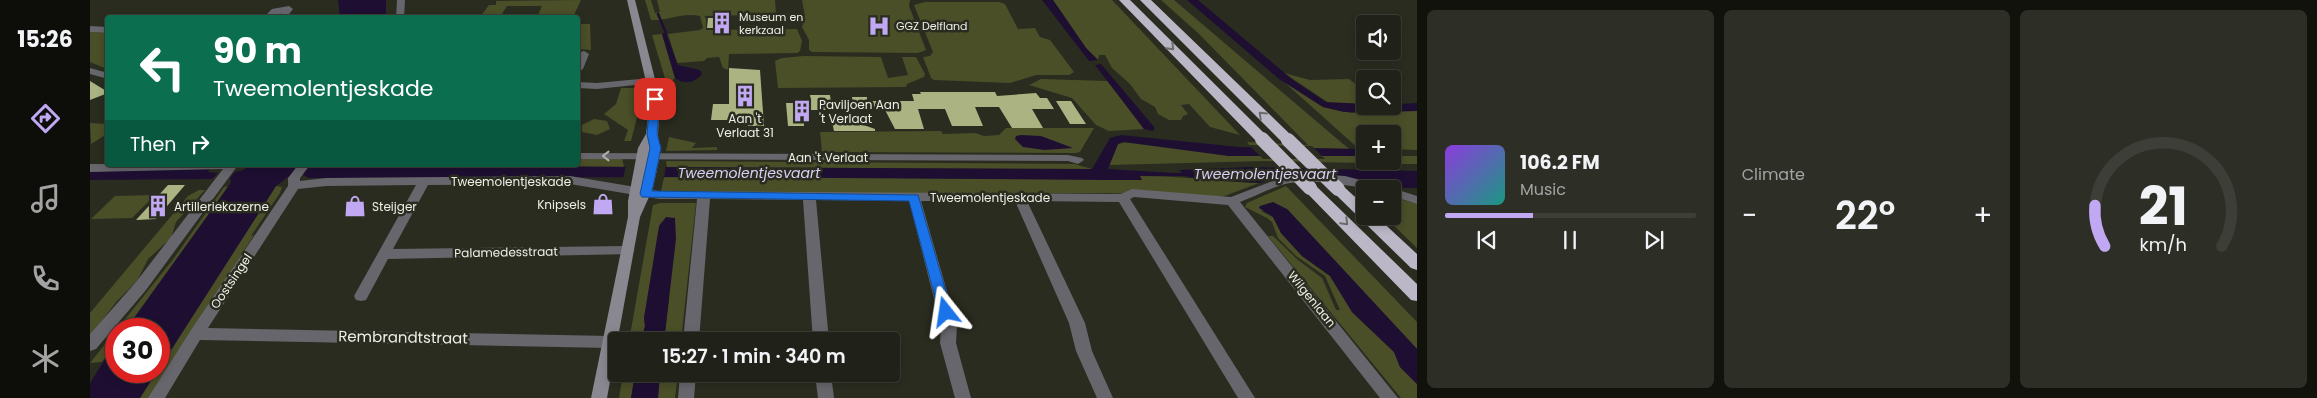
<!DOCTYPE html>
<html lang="en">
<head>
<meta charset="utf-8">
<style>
  :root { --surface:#202118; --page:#2d2e25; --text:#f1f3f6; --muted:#a2a3a2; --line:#3d3e37; --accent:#c1a8f3 }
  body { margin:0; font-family:Poppins,sans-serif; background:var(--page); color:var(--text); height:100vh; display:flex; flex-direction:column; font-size:19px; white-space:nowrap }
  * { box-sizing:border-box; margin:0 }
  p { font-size:16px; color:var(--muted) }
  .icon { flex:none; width:28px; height:28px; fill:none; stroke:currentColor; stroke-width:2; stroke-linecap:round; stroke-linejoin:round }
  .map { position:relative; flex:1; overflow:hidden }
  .side { display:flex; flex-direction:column; gap:10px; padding:10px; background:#12120d; width:900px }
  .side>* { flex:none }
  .hud { position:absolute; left:15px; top:15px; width:475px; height:152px; border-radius:5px; box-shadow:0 2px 8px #0003,0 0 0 1px var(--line); background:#0b6e4f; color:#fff; overflow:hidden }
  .controls { position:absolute; left:1266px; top:15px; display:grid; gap:10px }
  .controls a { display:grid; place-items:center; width:45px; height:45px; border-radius:5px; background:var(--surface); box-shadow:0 2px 8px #0003,0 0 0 1px var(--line); font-size:25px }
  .speed { position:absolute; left:15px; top:318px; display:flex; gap:10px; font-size:25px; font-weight:700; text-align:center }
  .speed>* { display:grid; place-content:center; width:65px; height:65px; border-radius:50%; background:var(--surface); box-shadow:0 2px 8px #0003,0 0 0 1px var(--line); line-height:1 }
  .speed .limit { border:8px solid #d22; background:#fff; color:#111 }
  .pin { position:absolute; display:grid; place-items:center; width:42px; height:42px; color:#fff; margin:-21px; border-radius:10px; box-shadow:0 2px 8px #0006 }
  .me { position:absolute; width:55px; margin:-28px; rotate:345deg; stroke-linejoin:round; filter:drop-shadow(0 0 4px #0008) }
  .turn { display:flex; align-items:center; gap:18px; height:105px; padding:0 25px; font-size:22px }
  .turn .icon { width:65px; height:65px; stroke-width:2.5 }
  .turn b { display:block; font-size:35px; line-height:42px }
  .then { display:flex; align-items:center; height:48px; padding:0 25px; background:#0003; gap:10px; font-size:19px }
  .big { font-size:38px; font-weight:600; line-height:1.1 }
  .side .card { flex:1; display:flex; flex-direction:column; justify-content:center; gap:8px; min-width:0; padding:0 18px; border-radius:8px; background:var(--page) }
  .side .dial { align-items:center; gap:0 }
  .dial svg { height:130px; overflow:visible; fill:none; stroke:var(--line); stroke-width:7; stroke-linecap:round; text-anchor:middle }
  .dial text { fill:var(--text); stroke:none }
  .song { display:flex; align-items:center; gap:15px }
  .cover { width:60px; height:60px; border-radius:8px; background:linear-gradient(135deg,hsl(270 70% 55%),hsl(170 70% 35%)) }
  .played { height:5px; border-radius:2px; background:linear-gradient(90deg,var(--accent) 35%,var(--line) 35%) }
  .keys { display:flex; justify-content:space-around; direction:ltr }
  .heat { display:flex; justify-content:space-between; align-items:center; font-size:28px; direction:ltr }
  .side .tiles { flex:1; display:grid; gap:10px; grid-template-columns:repeat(3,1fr) }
  .trip { position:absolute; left:518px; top:332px; width:292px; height:50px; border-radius:5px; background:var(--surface); box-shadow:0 2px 8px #0003,0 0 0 1px var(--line); font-weight:600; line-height:50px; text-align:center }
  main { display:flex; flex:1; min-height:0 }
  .menu { display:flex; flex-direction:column; width:90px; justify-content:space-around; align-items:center; background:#0d0d0a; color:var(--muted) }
  .menu .icon { width:35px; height:35px }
  .menu .active { color:var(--accent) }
  .menu b { font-size:22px; color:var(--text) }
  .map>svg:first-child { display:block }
</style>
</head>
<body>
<main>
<nav class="menu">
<b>15:26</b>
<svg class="icon active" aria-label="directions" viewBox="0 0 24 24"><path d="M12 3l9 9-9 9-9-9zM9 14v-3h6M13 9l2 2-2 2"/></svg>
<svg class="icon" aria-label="music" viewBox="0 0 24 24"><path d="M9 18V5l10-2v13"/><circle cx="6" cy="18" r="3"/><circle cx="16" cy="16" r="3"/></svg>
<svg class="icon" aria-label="phone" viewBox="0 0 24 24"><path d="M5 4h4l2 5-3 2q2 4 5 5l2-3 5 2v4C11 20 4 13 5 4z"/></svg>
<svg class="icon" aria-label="climate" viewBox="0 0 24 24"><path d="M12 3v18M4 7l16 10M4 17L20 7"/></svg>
</nav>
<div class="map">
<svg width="1327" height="398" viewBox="0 0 1327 398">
  <rect width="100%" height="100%" fill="#2a2c20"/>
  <path fill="#4a4f28" d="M491,0L483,17H447L452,6H417L410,17H390L399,5H406V1Z
    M555,0H561L565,13L570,12L567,0H685L686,14H705L614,16L616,18V30L707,29L712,41L710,51L707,53L639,54L638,70L633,68L629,57L617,58L614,61L587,63L578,34L610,30L613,28L610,16C593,12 578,21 561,20Z
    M712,0H820L819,6L836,50L828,53L722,52L719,50V40L712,27L715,16Z
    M963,0H1022L1150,135L1120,127L1099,104L1091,105L1098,114L1093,116L1091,120H1079L1068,114L1065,107L1051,99L1040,84L1022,68L1015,55H1009L1008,60L996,48Z
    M1071,0H1084L1259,149L1161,147L1157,142L1218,145L1108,33Z
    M835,2H909L915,4L928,29L945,28L950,37L960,40L984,72L979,75H946L920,83L844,80L841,78L833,57L840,56L843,52L824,5Z
    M488,24H500L501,50L488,49Z
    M0,32L17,33V69L0,62Z
    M572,34L585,78L577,85L562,35Z
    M714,56L791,57L798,78L818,75L812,57H826L835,74L834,77L817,84L816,87L688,88L685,61L692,58Z
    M1194,73L1220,80L1259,79L1275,91V104L1239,103Z
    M951,79L1018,81L1054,129L1019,131L1006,125L982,98L939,85Z
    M1193,81L1233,107L1261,113L1327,111V150L1303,149L1302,134H1275V149H1269Z
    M531,88H546L547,117L541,141H534L538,130L514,114L526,104Z
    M504,119L517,121L520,129L507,135L492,132V125Z
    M0,123L18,124L17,134L1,144Z
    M916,128H1004L990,152L986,153L732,152L730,132L851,131L853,134L885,133L894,136L909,135Z
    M579,137L606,143L602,148L627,147V150L576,151Z
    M1041,141L1139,156H1267L1273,163L1174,161L1019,165L1028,144Z
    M1303,156H1327V164H1285L1283,161H1302Z
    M488,158H532L534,167L351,165H488Z
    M576,161L984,164L1002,169L577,168Z
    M1049,176C1089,176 1129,181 1169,183L1129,198L1018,193L576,194L571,191L574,177L1051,179Z
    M138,186L89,258L36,329H26V342L12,362L0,363L84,258L134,187Z
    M186,186L192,187L190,193L161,236L164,235L61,398H50Z
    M1196,186L1327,322V349L1197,209L1171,211L1183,217L1191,233L1212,256L1240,276L1262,312L1304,352L1310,367L1327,384V398H1311L1178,236H1183L1208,260L1232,278L1246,310H1250L1235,276L1206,256L1188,238L1182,222L1177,218L1155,207L1157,203Z
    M109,190H115L86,222L81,238L58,259L47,281L27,301L0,336V313L98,196Z
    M65,195L42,218L1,219L25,196Z
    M1303,197L1327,204V248L1294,216H1302Z
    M570,203H606L591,341H574L579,300L571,221L554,318L555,326L551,341H539L563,205Z
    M533,374H545L541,398H529Z
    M570,374H588L585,398H568Z"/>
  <path fill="#1e0f32" d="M248,0H296V16L295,18L250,17Z
    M952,0H963L996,48L1008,60L999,61Z
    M1097,0H1108L1203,80L1236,102L1275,104V106L1327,103V111L1254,112L1233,107L1189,79Z
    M576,33L588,65L610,70L612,74C605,83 594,85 585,78L572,34Z
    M1011,64L1065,128L1063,131L1054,129L1005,65Z
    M931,135L951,136L983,148L954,150L933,147L925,139L926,136Z
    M1031,135L1149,147L1275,149V156H1139L1033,142L1028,144L1018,169L1083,173H1092L1089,170L1161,167L1327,171V188H1294L1223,177H1189L1169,183L1116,180L1094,176H1050L1052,180H1015L614,177L218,178L213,174L198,177L186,186L69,369V329H36L136,190L141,182L140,178L145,172L154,170L157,165L1002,169L1020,138Z
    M120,169L118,172L128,173L122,179L0,180V170Z
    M1183,202L1197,209L1327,349V384L1310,367L1304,352L1262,312L1240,276L1212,256L1191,233L1183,217L1169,208L1170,206Z
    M576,217L585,218L586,239L574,341H551L555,326L554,318L569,226Z
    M26,342V371H67L50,398H0V383Z
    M545,374H570L568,398H541Z"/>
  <path fill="#2a2c20" d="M1159,145L1222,146L1235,159H1173Z
    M536,165H576L574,179H533Z"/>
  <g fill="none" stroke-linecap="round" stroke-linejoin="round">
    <path stroke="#1e0f32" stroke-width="2.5" d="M568,14L576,33"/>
  </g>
  <path fill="#acb382" d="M618,18H634V28H617Z
    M639,68L670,70L674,126H658L657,120H621L623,104H639Z
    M0,81L18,92V93L0,100Z
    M830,92H905L907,96L946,93L950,98H957L964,109H942L953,128H922L909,107H885L893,126H862L855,109H828L834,129H805L795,110H764L762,97H777V101H824L822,94H831Z
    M720,95H740L742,110H717L716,100H721Z
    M966,101H981L996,124H980Z
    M696,103H714V126H698Z
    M740,113L785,129V131H744Z
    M78,185H95L66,219L46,220Z"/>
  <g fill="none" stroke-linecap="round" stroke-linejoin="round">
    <path fill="#67666c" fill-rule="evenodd" d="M307,0H315L314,18H306Z
      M199,6L203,9L196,18H187L191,13L183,18H173L182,9Z
      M0,26L18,27V33L0,32Z
      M494,51L499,54L493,69L488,72V58L491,52Z
      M0,68L18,73V79L0,74Z
      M560,78L565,81L564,83L507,89L488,88V82L507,83Z
      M488,153L978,155L992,158L994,160L988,164L978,161L488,159Z
      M0,164L148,165L56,290L6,349L0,351V334L46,282L133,169L0,172Z
      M208,165H220L210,178V181L236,178L480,176L569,191L1031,194L1042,189L1141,197L1193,177L1223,174L1255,176L1294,186L1296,189C1264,189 1233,178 1200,183C1184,186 1166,196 1150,202L1308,398H1290L1138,205L1044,197L1040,199L1165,398H1148L1029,202L937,201L995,323L1002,351L1023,398H1007L986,351L979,323L925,201H831L867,326L866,343L881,398H865L850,343L851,326L819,201L726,200L739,341H723L713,200L620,199L609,341H593L607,199H569L480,184L338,185L303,249L537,246L542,248L544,251L542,254L298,259L276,300L271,301L266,300L264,296L326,185L236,186L208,189L118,328L520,336L525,338L527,341L525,346L520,348L110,340L75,398H58L101,330L198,186V178Z
      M1302,188L1327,196V204L1302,196V189H1300Z
      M590,374H606L604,398H588Z
      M725,374H741L744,398H728Z"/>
    <path fill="#898790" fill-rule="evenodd" d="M537,0H545L570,99L568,134L570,155L563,188L550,217L517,398H501L538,217V201L548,148L556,134L560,99Z"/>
    <path fill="#bbb7c6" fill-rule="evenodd" d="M1029,0H1040L1177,136L1179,139L1177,142H1167Z
      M1050,0H1061L1203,137L1205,140L1203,143H1193Z
      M1220,183L1225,185L1327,284V301L1321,300L1215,191L1213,188Z
      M1248,184L1253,186L1275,206V216H1286L1327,254V270L1321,268L1243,192L1241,189L1243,186Z"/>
    <path stroke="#bbb7c6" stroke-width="14" d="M1172,139L1220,188
      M1198,140L1248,189"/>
  </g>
  <defs><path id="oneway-chevron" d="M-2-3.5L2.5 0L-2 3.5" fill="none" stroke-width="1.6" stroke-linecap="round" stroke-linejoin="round" transform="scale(1.25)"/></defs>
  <g stroke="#6b6b6b">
    <use href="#oneway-chevron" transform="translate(1081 47) rotate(45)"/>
    <use href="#oneway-chevron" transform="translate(1172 115) rotate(-136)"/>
    <use href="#oneway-chevron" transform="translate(1255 222) rotate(45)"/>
  </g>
  <use stroke="#b1b1b0" href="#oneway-chevron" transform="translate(516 156) rotate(-180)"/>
  <path fill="#1a73e8" stroke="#114b97" d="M565,96L570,99L567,134L571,148L562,191L828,195L862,312L860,316H851L849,312L819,201L552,197L550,194L560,148L557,134L560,99Z"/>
  <defs>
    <g id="building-bare" transform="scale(1.725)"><path d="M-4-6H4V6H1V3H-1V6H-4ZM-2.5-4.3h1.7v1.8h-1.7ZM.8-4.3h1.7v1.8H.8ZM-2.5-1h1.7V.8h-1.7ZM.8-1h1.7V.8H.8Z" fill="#c1a8f3" stroke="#2a2c20" stroke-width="2.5" paint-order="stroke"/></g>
    <g id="hospital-bare" transform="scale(1.725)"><path d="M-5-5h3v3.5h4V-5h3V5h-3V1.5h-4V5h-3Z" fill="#c1a8f3" stroke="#2a2c20" stroke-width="2.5" paint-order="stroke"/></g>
    <g id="shop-bare" transform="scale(1.725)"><path d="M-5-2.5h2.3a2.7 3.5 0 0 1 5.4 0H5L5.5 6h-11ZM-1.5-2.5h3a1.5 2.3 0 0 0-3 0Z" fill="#c1a8f3" stroke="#2a2c20" stroke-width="2.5" paint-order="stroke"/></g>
  </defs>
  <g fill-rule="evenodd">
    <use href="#building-bare" x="632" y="23"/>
    <use href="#hospital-bare" x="789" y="26"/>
    <use href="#building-bare" x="655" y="96"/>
    <use href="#building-bare" x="712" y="111"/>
    <use href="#shop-bare" x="513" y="204"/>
    <use href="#building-bare" x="68" y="206"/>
    <use href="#shop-bare" x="265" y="206"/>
  </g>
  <g text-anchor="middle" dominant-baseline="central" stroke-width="5" stroke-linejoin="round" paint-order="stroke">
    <g font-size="11" fill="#edefe7" stroke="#2a2c20" text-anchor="start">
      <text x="649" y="17">Museum en<tspan x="649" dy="13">kerkzaal</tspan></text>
      <text x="806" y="26">GGZ Delfland</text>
    </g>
    <g font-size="12" fill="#edefe7" stroke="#2a2c20" text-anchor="start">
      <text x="729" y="104">Paviljoen Aan<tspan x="729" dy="14">'t Verlaat</tspan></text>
      <text x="655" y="118" text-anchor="middle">Aan 't<tspan x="655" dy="14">Verlaat 31</tspan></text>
      <text x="496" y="204" text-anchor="end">Knipsels</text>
      <text x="84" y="206">Artilleriekazerne</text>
      <text x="282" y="206">Steijger</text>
    </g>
    <g font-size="12" fill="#edefe7" stroke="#2a2c20">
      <text x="738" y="157">Aan 't Verlaat</text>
      <text x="421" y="181">Tweemolentjeskade</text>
      <text x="900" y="197">Tweemolentjeskade</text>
      <text transform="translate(416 252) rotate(-1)">Palamedesstraat</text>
      <text transform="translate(141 281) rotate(-56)">Oostsingel</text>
      <text transform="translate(1222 299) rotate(51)">Wilgenlaan</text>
    </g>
    <g font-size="14" font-style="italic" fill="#dccff8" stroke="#2a2c20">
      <text x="659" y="173">Tweemolentjesvaart</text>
      <text x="1175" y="174">Tweemolentjesvaart</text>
    </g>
    <g font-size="15" fill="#edefe7" stroke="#2a2c20">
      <text transform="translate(313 337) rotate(1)">Rembrandtstraat</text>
    </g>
  </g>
</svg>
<div class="controls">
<a><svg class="icon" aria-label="sound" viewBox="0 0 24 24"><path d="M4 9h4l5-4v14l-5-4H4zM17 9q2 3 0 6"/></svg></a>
<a><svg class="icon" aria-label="search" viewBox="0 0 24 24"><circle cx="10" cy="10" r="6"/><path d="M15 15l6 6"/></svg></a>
<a>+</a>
<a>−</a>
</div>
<div class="speed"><div class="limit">30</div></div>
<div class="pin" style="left:565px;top:99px;background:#d93025"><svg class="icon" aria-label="arrive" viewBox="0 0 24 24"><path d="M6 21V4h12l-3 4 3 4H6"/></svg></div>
<svg class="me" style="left:856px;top:312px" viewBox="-20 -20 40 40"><path d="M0-17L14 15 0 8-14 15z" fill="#1a73e8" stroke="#fff" stroke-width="4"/></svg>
<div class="trip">15:27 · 1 min · 340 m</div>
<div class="hud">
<div class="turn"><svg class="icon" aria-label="left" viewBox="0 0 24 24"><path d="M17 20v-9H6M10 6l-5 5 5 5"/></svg><div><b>90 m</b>Tweemolentjeskade</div></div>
<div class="then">Then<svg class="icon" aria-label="right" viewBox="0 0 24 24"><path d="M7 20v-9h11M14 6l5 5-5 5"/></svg></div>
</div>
</div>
<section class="side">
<div class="tiles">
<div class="card">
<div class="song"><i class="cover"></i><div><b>106.2 FM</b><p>Music</p></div></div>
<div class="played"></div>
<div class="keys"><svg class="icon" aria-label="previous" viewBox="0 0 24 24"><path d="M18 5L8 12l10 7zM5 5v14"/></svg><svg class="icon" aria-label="pause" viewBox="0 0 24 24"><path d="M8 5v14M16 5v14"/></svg><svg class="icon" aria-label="next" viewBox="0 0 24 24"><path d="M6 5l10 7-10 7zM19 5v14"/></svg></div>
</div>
<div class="card"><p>Climate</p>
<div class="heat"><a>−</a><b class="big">22°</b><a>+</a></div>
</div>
<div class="card dial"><svg viewBox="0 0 100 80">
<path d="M14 69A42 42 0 1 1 86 69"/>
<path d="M14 69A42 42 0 0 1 8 44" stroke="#c1a8f3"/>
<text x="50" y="56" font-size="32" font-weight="700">21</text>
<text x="50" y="72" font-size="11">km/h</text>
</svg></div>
</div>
</section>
</main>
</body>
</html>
